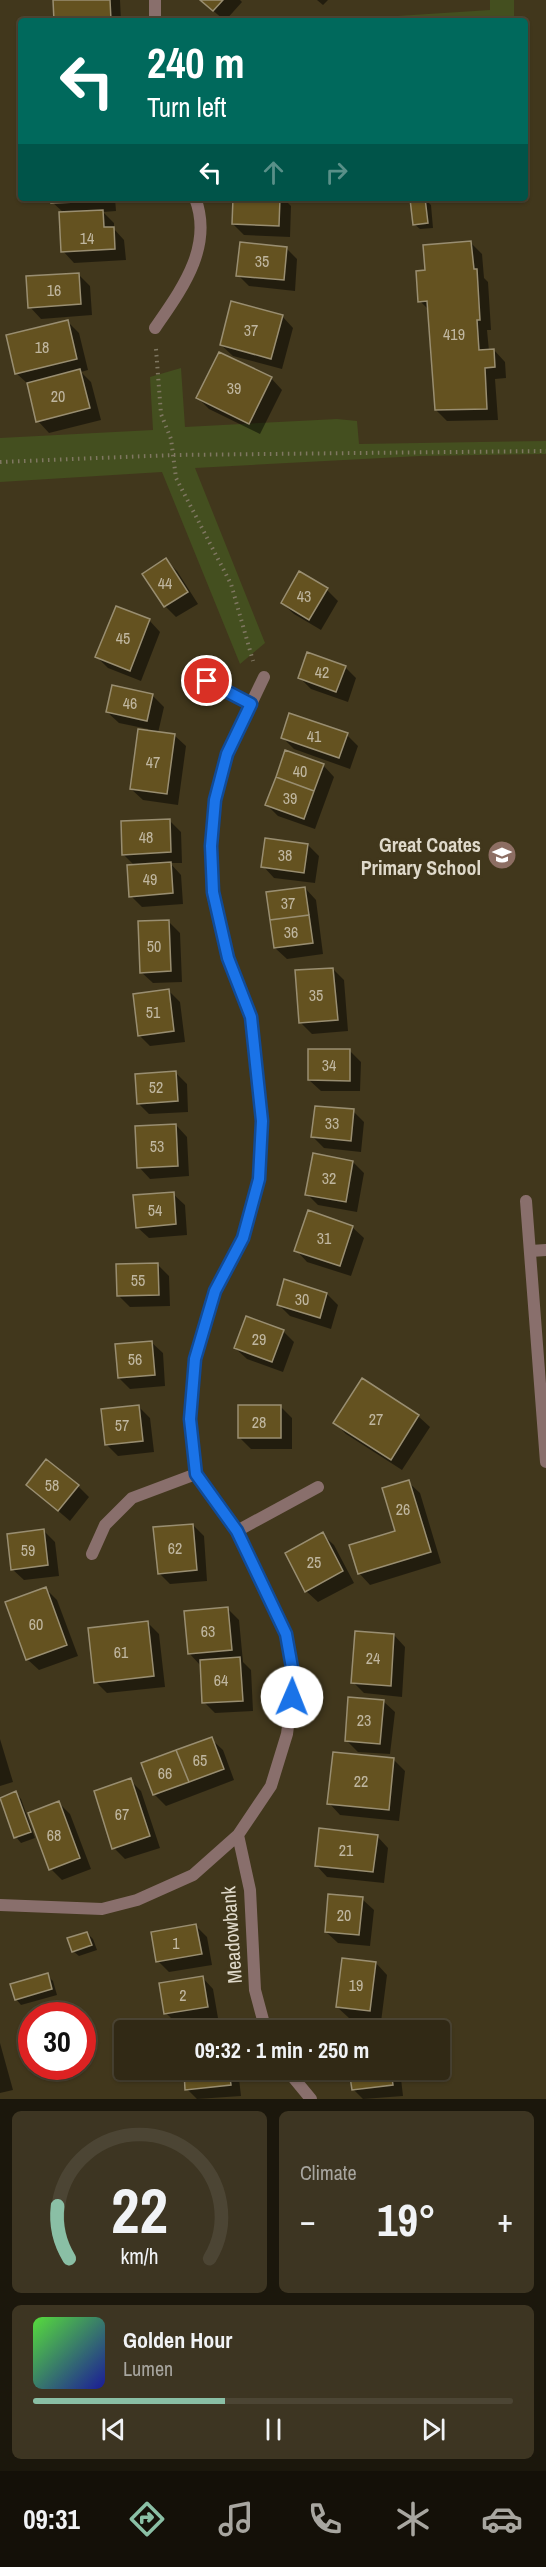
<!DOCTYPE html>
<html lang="en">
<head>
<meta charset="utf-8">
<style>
  :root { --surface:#312915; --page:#3d3522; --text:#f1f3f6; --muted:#a8a6a0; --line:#4c4534; --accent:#8abfa5 }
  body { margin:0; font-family:"Archivo Narrow",sans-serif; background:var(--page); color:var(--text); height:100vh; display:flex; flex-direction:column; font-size:22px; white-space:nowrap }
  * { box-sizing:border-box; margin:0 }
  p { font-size:20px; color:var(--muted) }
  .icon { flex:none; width:33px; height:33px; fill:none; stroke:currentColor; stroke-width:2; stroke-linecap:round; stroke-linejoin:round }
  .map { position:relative; height:2099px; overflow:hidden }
  .details { display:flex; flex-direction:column; gap:12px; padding:12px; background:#1b170c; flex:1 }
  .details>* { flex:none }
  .hud { position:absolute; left:18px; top:18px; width:510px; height:183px; border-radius:6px; box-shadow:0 2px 4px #0004,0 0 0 2px var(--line); background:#00695c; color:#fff; overflow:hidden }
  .speed { position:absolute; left:18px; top:2002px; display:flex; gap:12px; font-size:30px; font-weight:700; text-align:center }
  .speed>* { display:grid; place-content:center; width:78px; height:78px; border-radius:50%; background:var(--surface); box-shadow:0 2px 4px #0004,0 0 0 2px var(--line); line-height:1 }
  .speed .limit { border:9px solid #d22; background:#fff; color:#111 }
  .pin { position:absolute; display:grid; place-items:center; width:51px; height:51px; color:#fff; margin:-26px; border:3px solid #fff; border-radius:50%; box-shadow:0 2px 6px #0007 }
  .me { position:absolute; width:66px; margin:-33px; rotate:1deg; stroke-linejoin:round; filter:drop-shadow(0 0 4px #0008) }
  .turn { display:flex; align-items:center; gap:21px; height:126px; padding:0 30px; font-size:27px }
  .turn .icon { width:78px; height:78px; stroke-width:2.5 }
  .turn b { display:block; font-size:42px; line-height:51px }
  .lanes { display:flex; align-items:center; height:57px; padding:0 30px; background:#0003; justify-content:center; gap:30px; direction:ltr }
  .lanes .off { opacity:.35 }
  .big { font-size:45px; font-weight:800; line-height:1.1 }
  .details .widget { flex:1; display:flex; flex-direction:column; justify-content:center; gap:9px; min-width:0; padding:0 21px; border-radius:9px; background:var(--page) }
  .details .dial { align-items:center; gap:0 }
  .dial svg { height:156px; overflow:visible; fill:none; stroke:var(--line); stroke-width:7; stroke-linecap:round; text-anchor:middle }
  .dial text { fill:var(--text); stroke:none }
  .song { display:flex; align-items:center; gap:18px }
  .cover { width:72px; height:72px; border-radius:9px; background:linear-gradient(135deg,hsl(110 70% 55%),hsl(240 70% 35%)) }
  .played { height:6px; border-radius:3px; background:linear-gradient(90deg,var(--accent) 40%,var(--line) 40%) }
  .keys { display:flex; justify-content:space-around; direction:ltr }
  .heat { display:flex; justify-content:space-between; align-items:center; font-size:33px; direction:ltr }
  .details .tiles { flex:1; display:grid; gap:12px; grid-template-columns:1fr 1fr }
  .widget:last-child { grid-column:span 2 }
  .trip { position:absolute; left:114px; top:2020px; width:336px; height:60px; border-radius:6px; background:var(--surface); box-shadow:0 2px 4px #0004,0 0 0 2px var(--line); font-weight:800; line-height:60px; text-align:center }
  .tabs { display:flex; height:96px; justify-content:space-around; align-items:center; background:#141008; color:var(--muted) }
  .tabs .icon { width:42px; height:42px }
  .tabs .on { color:var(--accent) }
  .tabs b { font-size:27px; color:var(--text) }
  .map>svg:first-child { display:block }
</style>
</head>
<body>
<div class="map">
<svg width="546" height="2099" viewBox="0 0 546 2099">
  <rect width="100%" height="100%" fill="#41371c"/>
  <path fill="#444f1f" d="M490,0H514V21H320L490,10Z
    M181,368L185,427L337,419L357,421L359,444L546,441V454L420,456L195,468L265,643L240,664L162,472L0,482V438L153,430L150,377Z"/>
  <path fill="#0007" d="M55,0H120L121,21H55Z
    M201,0H240L242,2L225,21Z
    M317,0H328L323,5Z
    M52,198H115L116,211L103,212L114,223V229L124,240L126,260L74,263L63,251L64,213L52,202Z
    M234,198H283L291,206L290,237L244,235L233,224Z
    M425,199L431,205L433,228L420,229L414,224Z
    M471,243L482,254L484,278L488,282L491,330H487L489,351L494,350L505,362L506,378L495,379L498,420L447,421L436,410L430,311L420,301L427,272Z
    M286,248L297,259L295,291L249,286L238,275Z
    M78,274L90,286L92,315L41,319L30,307Z
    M282,316L293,328L282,369L233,356L221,345Z
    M68,322L79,333L88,370L81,372L91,382L101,420L49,433L38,421L28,384L16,373Z
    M271,378L282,390L260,434L209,409L198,398Z
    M166,560L177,571L198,604L176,617L165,606Z
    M327,590L338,601L321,630L294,614L282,603Z
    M149,620L160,632L141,681L108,668L97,657Z
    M345,667L356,678L348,702L311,689L300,678Z
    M152,695L164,707L158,733L174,735L186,746L178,805L143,800L131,789L148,729L119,723L107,712Z
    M347,735L358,746L350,769L294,749L282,737Z
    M323,765L334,777L315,829L278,816L267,805Z
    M169,820L181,832L182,863H170L181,875L183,904L142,907L131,896L135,866L123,854Z
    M308,845L319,856L315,883L274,878L263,866Z
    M305,888L316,900L323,954L287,959L275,948Z
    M168,921L180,933L182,982L153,983L141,972Z
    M333,969L344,980L348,1031L312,1034L301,1023Z
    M169,991L180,1002L185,1042L150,1046L139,1035Z
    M349,1050L361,1062L360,1091H321L309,1080Z
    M175,1072L187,1084L188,1112L149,1114L138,1103Z
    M353,1111L364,1122L361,1152L324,1148L313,1137Z
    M176,1125L187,1137L189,1176L150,1179L139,1167Z
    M353,1162L364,1173L357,1212L318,1205L307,1194Z
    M173,1194L185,1205L187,1235L149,1238L137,1227Z
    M352,1227L364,1238L351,1276L307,1262L296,1250Z
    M158,1265L169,1276L170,1306L130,1307L119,1296Z
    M327,1294L338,1305L331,1329L290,1316L278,1304Z
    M283,1331L294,1342L283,1372L247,1359L235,1348Z
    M151,1342L163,1353L165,1386L130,1389L119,1378Z
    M138,1406L150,1418L154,1452L118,1456L107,1445Z
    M280,1406L292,1418V1449H251L240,1438Z
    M418,1416L430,1427L402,1470L346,1434L335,1423Z
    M408,1482L420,1493L441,1563L370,1585L359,1573L397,1532Z
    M28,1485L78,1486L89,1497L70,1521Z
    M193,1525L204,1536L207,1581L170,1584L159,1573Z
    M44,1531L55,1542L59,1576L24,1580L12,1569Z
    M322,1534L334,1545L354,1583L318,1602L306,1591Z
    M46,1589L57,1600L78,1656L39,1670L27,1659Z
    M228,1609L239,1620L243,1662L251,1670L253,1711L215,1713L204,1702L200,1665L189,1653Z
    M148,1623L159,1634L165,1687L107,1693L96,1682Z
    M394,1635L405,1647L402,1697L364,1693L353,1682Z
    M383,1701L395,1712L390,1754L358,1752L346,1740Z
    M0,1739L13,1782L0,1786Z
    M211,1739L223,1750L234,1780L166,1806L154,1794Z
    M393,1759L405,1771L399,1821L340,1815L329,1803Z
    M130,1780L141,1791L160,1848L125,1859L114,1848Z
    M16,1793L21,1799L35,1838L21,1843L16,1837Z
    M59,1803L70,1814L91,1869L62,1880L51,1869Z
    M377,1836L388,1848L384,1883L327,1877L316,1865Z
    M362,1899L374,1910L370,1946L338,1943L326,1932Z
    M196,1926L207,1937L212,1965L169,1972L158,1961Z
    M87,1933L93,1939L97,1950L79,1956L73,1951Z
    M376,1963L387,1975L381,2022L349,2018L337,2007Z
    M47,1975L53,1981L57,1995L21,2005L16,1999Z
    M202,1977L213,1989L218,2018L177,2024L166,2013Z
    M0,2043L13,2090L0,2093Z
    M185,2070H238L241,2096L197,2099L187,2089Z
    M351,2070H400L403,2096L363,2099L353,2089Z"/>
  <path fill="#645220" stroke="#998e71" stroke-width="1.5" d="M53,0H110L111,20L54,21Z
    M200,0H223L213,11Z
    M51,198H105V201L51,203Z
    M233,198H280L279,226L232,224Z
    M425,198L428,223L413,225L410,199Z
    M103,210L104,227H114L115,249L61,252L59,212Z
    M471,241L474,269H477L480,320H477L479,350L494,349L495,367L485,368L487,409L435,410L427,301L418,302L416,271L425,270L423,245Z
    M240,242L287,247L284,280L236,276Z
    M79,273L81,304L28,308L26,276Z
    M231,301L283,315L271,359L220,345Z
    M68,320L77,359L15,374L6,335Z
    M219,352L272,377L249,424L196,398Z
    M80,369L90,408L36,422L27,383Z
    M166,558L188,592L164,607L142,574Z
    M299,571L328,588L309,620L281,603Z
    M116,606L150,619L130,671L95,657Z
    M307,652L346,666L336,692L298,678Z
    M112,685L153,694L147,721L106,712Z
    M289,713L348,733L339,758L281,738Z
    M138,729L175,734L167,794L130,789Z
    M285,750L324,764L314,791L276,777Z
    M276,777L314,791L304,819L265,805Z
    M170,819L171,852L122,855L121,821Z
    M265,838L308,844L304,873L261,867Z
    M171,862L173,893L129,897L127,865Z
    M305,887L309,915L270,920L266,892Z
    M309,915L313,943L274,948L270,920Z
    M169,920L171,971L140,973L138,921Z
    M333,968L338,1020L299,1023L295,970Z
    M169,989L174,1031L138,1036L133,994Z
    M308,1049H350V1081L308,1080Z
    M176,1071L178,1101L137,1104L135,1074Z
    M315,1106L354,1109L351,1141L311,1137Z
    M176,1124L178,1166L137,1168L135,1126Z
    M313,1153L353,1161L346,1202L305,1195Z
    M174,1192L176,1224L136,1228L133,1195Z
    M308,1210L353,1226L340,1266L294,1251Z
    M158,1263L159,1295L117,1296L116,1264Z
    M284,1279L327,1293L320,1318L277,1305Z
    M246,1316L284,1330L272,1362L234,1348Z
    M152,1341L155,1375L118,1378L115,1344Z
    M362,1378L419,1415L391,1460L333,1423Z
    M139,1405L143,1441L105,1445L101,1409Z
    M238,1405H281V1438H238Z
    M46,1459L79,1485L58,1511L26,1485Z
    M409,1480L431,1552L358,1574L349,1545L395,1531L382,1488Z
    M193,1524L197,1570L158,1574L153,1527Z
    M44,1529L48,1565L11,1570L7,1534Z
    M323,1532L343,1571L305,1592L285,1553Z
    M46,1587L67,1645L26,1660L5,1602Z
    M228,1607L232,1650L188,1654L184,1611Z
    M148,1621L154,1676L94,1683L88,1628Z
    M355,1631L394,1634L391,1686L351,1683Z
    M240,1657L243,1701L202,1703L200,1660Z
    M348,1697L384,1700L380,1744L345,1741Z
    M212,1737L224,1769L189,1782L176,1750Z
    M176,1750L189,1782L153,1795L141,1763Z
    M333,1752L394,1758L389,1810L327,1804Z
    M131,1778L150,1836L112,1849L94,1791Z
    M16,1791L31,1832L14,1838L0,1798Z
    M59,1801L80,1858L49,1870L28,1813Z
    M319,1828L378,1835L373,1872L315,1866Z
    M328,1894L363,1897L359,1935L325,1932Z
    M196,1924L202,1954L156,1962L151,1932Z
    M87,1932L92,1945L72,1952L67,1938Z
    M342,1958L376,1962L370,2011L336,2007Z
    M48,1973L52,1989L15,2000L10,1984Z
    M203,1976L208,2007L164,2014L159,1983Z
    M224,2026L225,2031H180Z
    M184,2070H229L231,2085L185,2090Z
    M349,2070H391L393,2085L352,2090Z"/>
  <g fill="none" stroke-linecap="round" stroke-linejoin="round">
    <path stroke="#7f7761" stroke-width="4" stroke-dasharray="1.5 4.5" stroke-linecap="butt" d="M156,349L161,414L171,439L176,478L231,584L253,661
      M0,462L173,455L546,451"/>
    <path stroke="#896f6c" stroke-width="12" d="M526,1201L546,1462
      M531,1251L546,1250"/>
    <path stroke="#896f6c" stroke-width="12" d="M155,0V21
      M155,328C181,290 214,247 195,198
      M207,680L251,704
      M237,1531L318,1487
      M92,1554L105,1525L132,1498L196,1474
      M238,1835L250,1890L255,1990L266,2031
      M0,1905L102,1909L137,1900L193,1875L238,1835L271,1786L287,1734L294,1679L286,1634L237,1531L196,1474L190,1419L195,1359L215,1291L243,1237L259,1179L262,1121L251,1017L228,958L212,892L211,846L215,800L227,754L264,677
      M287,2070L311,2099"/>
  </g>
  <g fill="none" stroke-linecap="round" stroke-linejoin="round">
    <g stroke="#114b97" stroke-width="15">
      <path id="route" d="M207,681L251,704L227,754L215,800L211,846L213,892L228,958L251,1017L262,1121L259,1179L243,1238L215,1291L195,1359L190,1419L196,1474L237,1531L286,1634L294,1679L292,1697"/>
    </g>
    <use href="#route" stroke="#1a73e8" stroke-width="10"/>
  </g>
  <defs>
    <g id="school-disc" transform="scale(1.5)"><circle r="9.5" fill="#8d6e63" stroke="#41371c"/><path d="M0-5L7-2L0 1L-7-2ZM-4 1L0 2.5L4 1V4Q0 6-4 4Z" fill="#fff"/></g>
  </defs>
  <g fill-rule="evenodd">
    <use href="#school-disc" x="502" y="855"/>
  </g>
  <g text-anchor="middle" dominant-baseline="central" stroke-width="6" stroke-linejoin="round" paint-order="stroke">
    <g font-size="16" fill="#c0b7a0">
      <text x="87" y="238">14</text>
      <text x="262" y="261">35</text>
      <text x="54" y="290">16</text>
      <text x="251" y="330">37</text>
      <text x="454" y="334">419</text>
      <text x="42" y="347">18</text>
      <text x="234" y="388">39</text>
      <text x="58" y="396">20</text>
      <text x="165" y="583">44</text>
      <text x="304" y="596">43</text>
      <text x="123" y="638">45</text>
      <text x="322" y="672">42</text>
      <text x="130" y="703">46</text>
      <text x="314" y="736">41</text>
      <text x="153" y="762">47</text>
      <text x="300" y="771">40</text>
      <text x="290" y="798">39</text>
      <text x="146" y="837">48</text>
      <text x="285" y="855">38</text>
      <text x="150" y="879">49</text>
      <text x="288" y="903">37</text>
      <text x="291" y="932">36</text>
      <text x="154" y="946">50</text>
      <text x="316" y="995">35</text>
      <text x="153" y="1012">51</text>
      <text x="329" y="1065">34</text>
      <text x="156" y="1087">52</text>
      <text x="332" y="1123">33</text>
      <text x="157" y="1146">53</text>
      <text x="329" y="1178">32</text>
      <text x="155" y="1210">54</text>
      <text x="324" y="1238">31</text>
      <text x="138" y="1280">55</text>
      <text x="302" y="1299">30</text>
      <text x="259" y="1339">29</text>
      <text x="135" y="1359">56</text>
      <text x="376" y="1419">27</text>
      <text x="259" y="1422">28</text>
      <text x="122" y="1425">57</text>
      <text x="52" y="1485">58</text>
      <text x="403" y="1509">26</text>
      <text x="175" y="1548">62</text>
      <text x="28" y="1550">59</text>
      <text x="314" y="1562">25</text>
      <text x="36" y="1624">60</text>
      <text x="208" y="1631">63</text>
      <text x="121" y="1652">61</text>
      <text x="373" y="1658">24</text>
      <text x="221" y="1680">64</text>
      <text x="364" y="1720">23</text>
      <text x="200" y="1760">65</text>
      <text x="165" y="1773">66</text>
      <text x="361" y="1781">22</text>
      <text x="122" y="1814">67</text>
      <text x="54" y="1835">68</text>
      <text x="346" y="1850">21</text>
      <text x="344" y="1915">20</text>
      <text x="176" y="1943">1</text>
      <text x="356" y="1985">19</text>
      <text x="183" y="1995">2</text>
    </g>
    <g font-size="20" font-weight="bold" fill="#dfd9ca" stroke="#41371c" text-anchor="end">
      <text x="481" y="844">Great Coates<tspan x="481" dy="23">Primary School</tspan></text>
    </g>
    <g font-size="20" fill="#dfd9ca" stroke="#41371c">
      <text transform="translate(231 1935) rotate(-94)">Meadowbank</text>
    </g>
  </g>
</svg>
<div class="speed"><div class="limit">30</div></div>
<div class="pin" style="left:207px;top:681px;background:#d93025"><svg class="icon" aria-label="arrive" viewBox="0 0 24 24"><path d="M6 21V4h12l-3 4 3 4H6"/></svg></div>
<svg class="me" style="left:292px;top:1697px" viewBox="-20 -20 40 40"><circle r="19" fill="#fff"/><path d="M0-13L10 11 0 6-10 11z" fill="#1a73e8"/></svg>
<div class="trip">09:32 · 1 min · 250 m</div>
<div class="hud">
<div class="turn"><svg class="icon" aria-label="left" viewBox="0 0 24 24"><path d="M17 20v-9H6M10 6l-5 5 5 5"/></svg><div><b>240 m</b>Turn left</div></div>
<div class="lanes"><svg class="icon" aria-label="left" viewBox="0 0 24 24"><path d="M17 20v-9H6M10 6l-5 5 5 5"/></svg><svg class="icon off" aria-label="ahead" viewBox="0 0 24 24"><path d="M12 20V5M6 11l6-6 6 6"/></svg><svg class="icon off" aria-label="right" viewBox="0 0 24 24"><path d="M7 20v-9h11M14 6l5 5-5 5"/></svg></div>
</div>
</div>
<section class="details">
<div class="tiles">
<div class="widget dial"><svg viewBox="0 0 100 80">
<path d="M14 69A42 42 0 1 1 86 69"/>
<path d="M14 69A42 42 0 0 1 8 42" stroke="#8abfa5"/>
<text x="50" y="56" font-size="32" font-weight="700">22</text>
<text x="50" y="72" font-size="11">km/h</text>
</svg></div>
<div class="widget"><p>Climate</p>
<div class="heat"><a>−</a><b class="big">19°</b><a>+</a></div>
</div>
<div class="widget">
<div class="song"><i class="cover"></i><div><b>Golden Hour</b><p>Lumen</p></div></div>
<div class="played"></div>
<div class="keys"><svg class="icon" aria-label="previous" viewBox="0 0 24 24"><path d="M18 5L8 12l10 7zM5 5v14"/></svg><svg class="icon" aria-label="pause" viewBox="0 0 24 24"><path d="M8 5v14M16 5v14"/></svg><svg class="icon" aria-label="next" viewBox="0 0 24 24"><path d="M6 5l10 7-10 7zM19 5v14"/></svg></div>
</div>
</div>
</section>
<nav class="tabs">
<b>09:31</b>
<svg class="icon on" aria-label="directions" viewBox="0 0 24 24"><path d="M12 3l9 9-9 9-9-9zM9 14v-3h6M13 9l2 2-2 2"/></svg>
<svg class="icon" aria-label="music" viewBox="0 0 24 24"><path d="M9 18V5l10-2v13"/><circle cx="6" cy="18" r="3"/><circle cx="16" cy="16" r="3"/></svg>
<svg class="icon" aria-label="phone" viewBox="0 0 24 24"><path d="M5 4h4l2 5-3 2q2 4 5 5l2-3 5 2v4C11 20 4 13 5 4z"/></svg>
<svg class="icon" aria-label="climate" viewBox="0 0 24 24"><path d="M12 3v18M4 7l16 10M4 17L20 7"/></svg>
<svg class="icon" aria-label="car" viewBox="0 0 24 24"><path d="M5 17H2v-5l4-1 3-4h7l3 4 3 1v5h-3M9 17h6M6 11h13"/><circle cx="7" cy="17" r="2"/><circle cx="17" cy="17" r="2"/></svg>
</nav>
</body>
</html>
